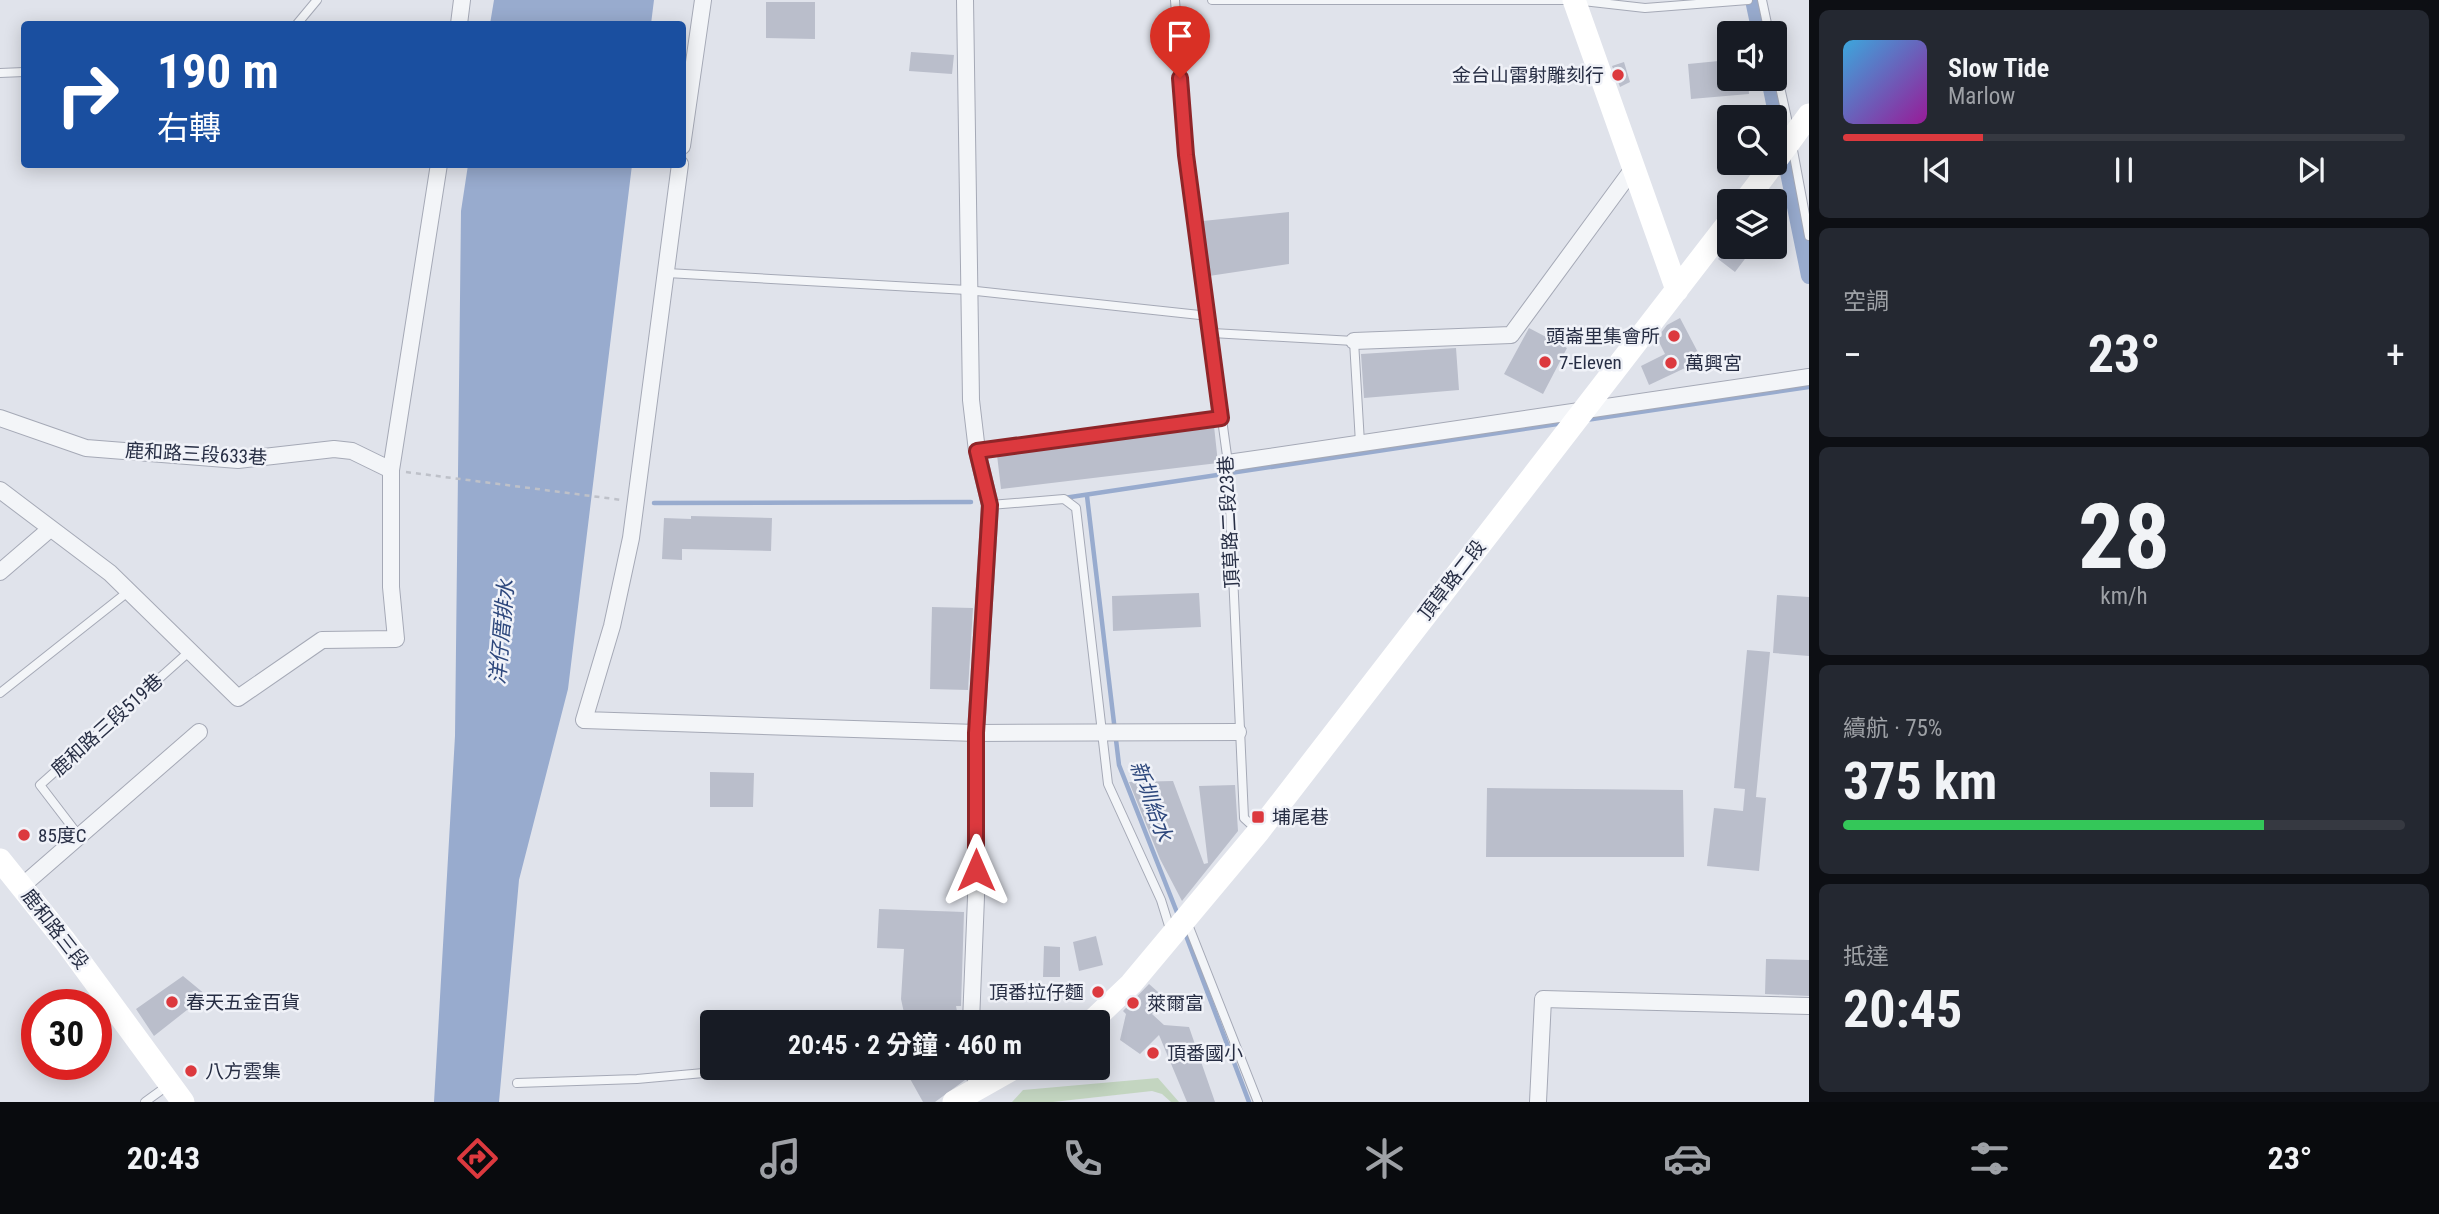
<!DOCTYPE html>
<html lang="zh-TW">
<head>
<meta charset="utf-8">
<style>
  :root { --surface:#171b24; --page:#242831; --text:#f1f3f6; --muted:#9ea1a6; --line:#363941; --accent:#dc393e }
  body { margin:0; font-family:"Roboto Condensed","Noto Sans TC",sans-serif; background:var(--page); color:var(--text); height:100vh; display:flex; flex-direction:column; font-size:26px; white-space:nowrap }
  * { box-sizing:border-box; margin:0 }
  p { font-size:23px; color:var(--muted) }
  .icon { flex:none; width:38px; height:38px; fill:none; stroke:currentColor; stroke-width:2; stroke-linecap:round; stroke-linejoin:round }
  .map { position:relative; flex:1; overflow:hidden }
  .sheet { display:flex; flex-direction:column; gap:10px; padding:10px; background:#0d0f14; width:630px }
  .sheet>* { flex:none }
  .banner { position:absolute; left:21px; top:21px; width:665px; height:147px; border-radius:7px; box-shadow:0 4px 18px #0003; background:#1a4fa0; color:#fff; overflow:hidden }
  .tools { position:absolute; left:1717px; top:21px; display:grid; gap:14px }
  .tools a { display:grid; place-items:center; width:70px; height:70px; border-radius:7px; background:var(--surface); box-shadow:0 4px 18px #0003; font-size:35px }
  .speed { position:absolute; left:21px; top:989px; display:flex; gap:14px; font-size:35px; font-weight:700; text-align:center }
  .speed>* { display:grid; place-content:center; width:91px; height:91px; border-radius:50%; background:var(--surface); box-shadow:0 4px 18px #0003; line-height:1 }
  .speed .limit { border:10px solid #d22; background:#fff; color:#111 }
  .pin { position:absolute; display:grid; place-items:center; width:60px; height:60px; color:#fff; margin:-72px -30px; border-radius:50% 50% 50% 0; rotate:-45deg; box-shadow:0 0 7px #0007 }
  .pin .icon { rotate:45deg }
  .me { position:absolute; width:77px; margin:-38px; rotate:0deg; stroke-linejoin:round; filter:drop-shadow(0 0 5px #0008) }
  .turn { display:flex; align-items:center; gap:24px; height:147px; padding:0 21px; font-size:32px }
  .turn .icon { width:91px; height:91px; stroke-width:2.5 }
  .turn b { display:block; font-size:49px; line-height:60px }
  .big { font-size:52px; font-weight:700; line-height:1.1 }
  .sheet .card { flex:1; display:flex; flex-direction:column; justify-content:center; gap:10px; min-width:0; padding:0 24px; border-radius:10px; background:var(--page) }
  .sheet .dial { align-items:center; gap:0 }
  .dial b { font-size:91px; line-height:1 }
  .song { display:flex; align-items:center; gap:21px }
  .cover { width:84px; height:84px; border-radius:10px; background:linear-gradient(135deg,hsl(200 70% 55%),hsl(300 70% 35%)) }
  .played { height:7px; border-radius:4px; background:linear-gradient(90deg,var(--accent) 25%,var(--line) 25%) }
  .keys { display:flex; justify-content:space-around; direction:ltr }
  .heat { display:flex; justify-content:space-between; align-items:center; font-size:38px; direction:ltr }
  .charge { height:10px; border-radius:5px; background:linear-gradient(90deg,#34c759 75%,var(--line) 0) }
  .trip { position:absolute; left:700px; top:1010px; width:410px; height:70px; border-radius:7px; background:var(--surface); box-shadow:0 4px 18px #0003; font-weight:700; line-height:70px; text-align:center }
  .menu { display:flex; height:112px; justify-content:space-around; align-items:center; background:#090b0e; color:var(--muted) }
  .menu .icon { width:49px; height:49px }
  .menu .current { color:var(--accent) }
  .menu b { font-size:32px; color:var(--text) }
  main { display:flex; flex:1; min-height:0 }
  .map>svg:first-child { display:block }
</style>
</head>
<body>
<main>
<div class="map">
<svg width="1809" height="1102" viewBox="0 0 1809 1102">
  <rect width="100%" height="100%" fill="#e0e3eb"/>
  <path fill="#c3d5c0" d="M1158,1078L1179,1102H1171L1162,1094L1152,1091L1053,1102H1012L1023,1090Z"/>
  <path fill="#98abce" d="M494,0H654L651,24H490Z
    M468,165H632L568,689L519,880L499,1102H434L455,736L461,211Z"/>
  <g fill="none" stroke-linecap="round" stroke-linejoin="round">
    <path stroke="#98abce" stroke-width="4.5" d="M1586,420L1809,387
      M1087,496L1119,765L1178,915
      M1064,498L1564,423
      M654,503L971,502
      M1185,933L1249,1102"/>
    <path stroke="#98abce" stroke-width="16" d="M1753,0L1760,33
      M1769,79L1809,276"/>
  </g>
  <path fill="#babecb" d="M766,2H815V39L766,38Z
    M911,52L954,55L952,74L909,71Z
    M1729,60V79H1748L1749,94L1691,99L1688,64Z
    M1624,62L1630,82L1620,87L1612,66Z
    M1289,212V264L1209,276L1203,221Z
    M1729,245L1754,247L1735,272L1718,259Z
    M1680,318L1702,360L1649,385L1641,366L1665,354L1657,338L1667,325Z
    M1529,328L1567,348L1543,394L1504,374Z
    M1456,348L1459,390L1364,398L1361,354Z
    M1214,426L1218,463L1001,489L997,455Z
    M691,516L772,518L771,551L682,549V560L662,559L664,518L691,519Z
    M1199,593L1201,627L1113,631L1112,596Z
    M1777,595L1809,597V656L1773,653Z
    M932,607L973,608L968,690L930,689Z
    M1747,650L1770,652L1756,797L1766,798L1759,871L1707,866L1714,808L1743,811L1745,789L1734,788Z
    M710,772L754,773L753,807H710Z
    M1173,781L1204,864L1208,863L1199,786L1235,785L1238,831L1182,901L1160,859L1129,782Z
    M1487,788L1683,790L1684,857H1486Z
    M879,909L964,912L961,1006H956L959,1022H906L901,999L904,949L877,948Z
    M1096,936L1103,965L1079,971L1073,942Z
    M1044,946L1060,947V977H1043Z
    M1766,959L1809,960V996L1765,994Z
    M183,976L206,995L154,1036L136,1009Z
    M1149,984L1166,999L1152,1014L1164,1025L1189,1027L1215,1102H1187L1159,1035L1140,1054L1120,1040L1126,1014L1123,1011Z
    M904,1068H964L965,1080L935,1102H923Z"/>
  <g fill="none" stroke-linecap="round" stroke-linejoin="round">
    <g stroke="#a5a9b6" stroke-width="10">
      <path id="lane" d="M1175,0L1186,155L1228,463L1244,818L1256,829
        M1212,0H1574L1645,8L1748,0
        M1762,0L1769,33
        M297,24L317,0
        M1774,60L1790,132
        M0,73L24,72
        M1792,145L1809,236
        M667,273L967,290L1209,316
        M1212,333L1354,341L1360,443
        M977,451L1221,418
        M990,505L1064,499L1076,508L1108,784L1161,900L1170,929
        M0,693L129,591
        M79,836L40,785L191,650
        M1187,922L1258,1102
        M517,1083L637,1079L759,1068
        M145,1102L167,1086"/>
    </g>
    <g stroke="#a5a9b6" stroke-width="18">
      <path id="street" d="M965,0L971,400L977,451L990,505L976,733V897L971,1022
        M459,24L462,0
        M682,146L703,0
        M680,164L631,538L612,626L584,720L976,733L1238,732
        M1354,341L1511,335L1635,166
        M0,418L86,448L238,460L334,449L352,451L391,470
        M1228,463L1809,377
        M0,490L110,573L238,698L322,640L396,639L391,587V470L439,164
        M0,572L50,529
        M22,886L199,732
        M974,1068L977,1088
        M1538,1102L1543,999L1809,1006"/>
    </g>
    <path stroke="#bec1c9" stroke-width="2.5" stroke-dasharray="5 5" stroke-linecap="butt" d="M406,472L622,500"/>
    <use href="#lane" stroke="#f3f5f8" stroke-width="8"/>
    <use href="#street" stroke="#f3f5f8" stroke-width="16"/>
    <path stroke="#fff" stroke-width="23" d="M1574,0L1677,290
      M1774,163L1809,115
      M1745,201L1774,163
      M0,860L65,941L183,1102
      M1091,1022L1131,984L1259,831L1729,222
      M954,1102L1014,1068"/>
  </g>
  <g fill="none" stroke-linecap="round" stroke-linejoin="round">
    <g stroke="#8f2528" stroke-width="18">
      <path id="route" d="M976,870V733L990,505L977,451L1221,418L1186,155L1180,78"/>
    </g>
    <use href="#route" stroke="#dc393e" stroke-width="12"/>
  </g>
  <g fill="#dc393e" stroke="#f0f2f8" stroke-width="2.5">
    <circle cx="1618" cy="75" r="7"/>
    <circle cx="1674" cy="336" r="7"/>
    <circle cx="1545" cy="362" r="7"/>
    <circle cx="1671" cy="363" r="7"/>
    <rect x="1251" y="810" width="14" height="14" rx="3.5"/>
    <circle cx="24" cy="835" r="7"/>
    <circle cx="1098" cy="992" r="7"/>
    <circle cx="172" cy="1002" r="7"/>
    <circle cx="1133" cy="1003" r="7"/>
    <circle cx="1153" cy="1053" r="7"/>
    <circle cx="191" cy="1071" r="7"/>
  </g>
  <g text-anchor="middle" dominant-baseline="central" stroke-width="5" stroke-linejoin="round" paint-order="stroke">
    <g font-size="19" fill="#272e44" stroke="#f0f2f8" text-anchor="start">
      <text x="1604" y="75" text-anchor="end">金台山雷射雕刻行</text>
      <text x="1660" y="336" text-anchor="end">頭崙里集會所</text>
      <text x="1559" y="362">7-Eleven</text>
      <text x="1685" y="363">萬興宮</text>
      <text x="1272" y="817">埔尾巷</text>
      <text x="38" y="835">85度C</text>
      <text x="1084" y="992" text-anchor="end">頂番拉仔麵</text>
      <text x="186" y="1002">春天五金百貨</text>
      <text x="1147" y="1003">萊爾富</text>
      <text x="1167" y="1053">頂番國小</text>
      <text x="205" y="1071">八方雲集</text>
    </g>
    <g font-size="19" fill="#272e44" stroke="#f0f2f8">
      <text transform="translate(196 454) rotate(3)">鹿和路三段633巷</text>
      <text transform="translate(1229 522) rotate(-93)">頂草路二段23巷</text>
      <text transform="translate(1452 580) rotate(-52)">頂草路二段</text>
      <text transform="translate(107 725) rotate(-42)">鹿和路三段519巷</text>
      <text transform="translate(55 929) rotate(52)">鹿和路三段</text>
    </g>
    <g font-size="21" font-style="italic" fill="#2d477c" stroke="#f0f2f8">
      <text transform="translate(502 632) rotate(-85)">洋仔厝排水</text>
      <text transform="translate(1151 801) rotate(70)">新圳給水</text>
    </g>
  </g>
</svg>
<div class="tools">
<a><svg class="icon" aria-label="sound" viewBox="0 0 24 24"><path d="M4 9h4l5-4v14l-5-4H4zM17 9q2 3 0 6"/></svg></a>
<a><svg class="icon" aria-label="search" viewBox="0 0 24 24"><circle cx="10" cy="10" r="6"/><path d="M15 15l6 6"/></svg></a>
<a><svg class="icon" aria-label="layers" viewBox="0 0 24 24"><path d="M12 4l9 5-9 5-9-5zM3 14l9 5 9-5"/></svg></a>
</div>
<div class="speed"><div class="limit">30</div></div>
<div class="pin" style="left:1180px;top:78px;background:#d93025"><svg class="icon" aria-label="arrive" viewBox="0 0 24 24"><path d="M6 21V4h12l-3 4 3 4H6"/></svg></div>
<svg class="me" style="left:976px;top:870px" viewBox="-20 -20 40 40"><path d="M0-17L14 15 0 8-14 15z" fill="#dc393e" stroke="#fff" stroke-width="4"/></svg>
<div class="trip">20:45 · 2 分鐘 · 460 m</div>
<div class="banner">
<div class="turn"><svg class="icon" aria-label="right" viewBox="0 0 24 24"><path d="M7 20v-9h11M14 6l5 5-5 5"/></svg><div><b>190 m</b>右轉</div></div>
</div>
</div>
<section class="sheet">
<div class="card">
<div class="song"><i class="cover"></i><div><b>Slow Tide</b><p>Marlow</p></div></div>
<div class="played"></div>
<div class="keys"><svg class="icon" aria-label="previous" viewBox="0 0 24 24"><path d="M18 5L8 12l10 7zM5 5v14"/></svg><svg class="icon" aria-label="pause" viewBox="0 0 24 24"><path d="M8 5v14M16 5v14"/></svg><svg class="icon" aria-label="next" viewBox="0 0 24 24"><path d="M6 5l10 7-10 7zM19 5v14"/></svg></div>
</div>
<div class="card"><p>空調</p>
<div class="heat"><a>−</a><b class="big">23°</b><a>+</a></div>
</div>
<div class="card dial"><b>28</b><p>km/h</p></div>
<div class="card"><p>續航 · 75%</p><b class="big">375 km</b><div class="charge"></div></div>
<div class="card"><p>抵達</p><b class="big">20:45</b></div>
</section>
</main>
<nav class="menu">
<b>20:43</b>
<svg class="icon current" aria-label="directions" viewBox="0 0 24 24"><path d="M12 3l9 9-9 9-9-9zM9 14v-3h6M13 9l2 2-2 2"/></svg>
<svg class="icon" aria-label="music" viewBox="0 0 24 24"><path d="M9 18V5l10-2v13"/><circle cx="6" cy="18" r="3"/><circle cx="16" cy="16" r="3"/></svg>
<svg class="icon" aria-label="phone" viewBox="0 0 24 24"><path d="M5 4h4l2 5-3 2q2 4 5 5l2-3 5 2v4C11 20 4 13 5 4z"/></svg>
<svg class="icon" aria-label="climate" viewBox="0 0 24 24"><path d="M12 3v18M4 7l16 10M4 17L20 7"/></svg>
<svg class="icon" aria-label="car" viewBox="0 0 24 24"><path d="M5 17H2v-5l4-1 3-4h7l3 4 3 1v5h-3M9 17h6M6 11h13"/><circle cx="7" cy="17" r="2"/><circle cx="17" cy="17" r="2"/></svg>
<svg class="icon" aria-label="filters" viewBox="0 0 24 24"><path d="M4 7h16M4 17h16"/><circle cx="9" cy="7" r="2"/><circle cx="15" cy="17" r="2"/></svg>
<b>23°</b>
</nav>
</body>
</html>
